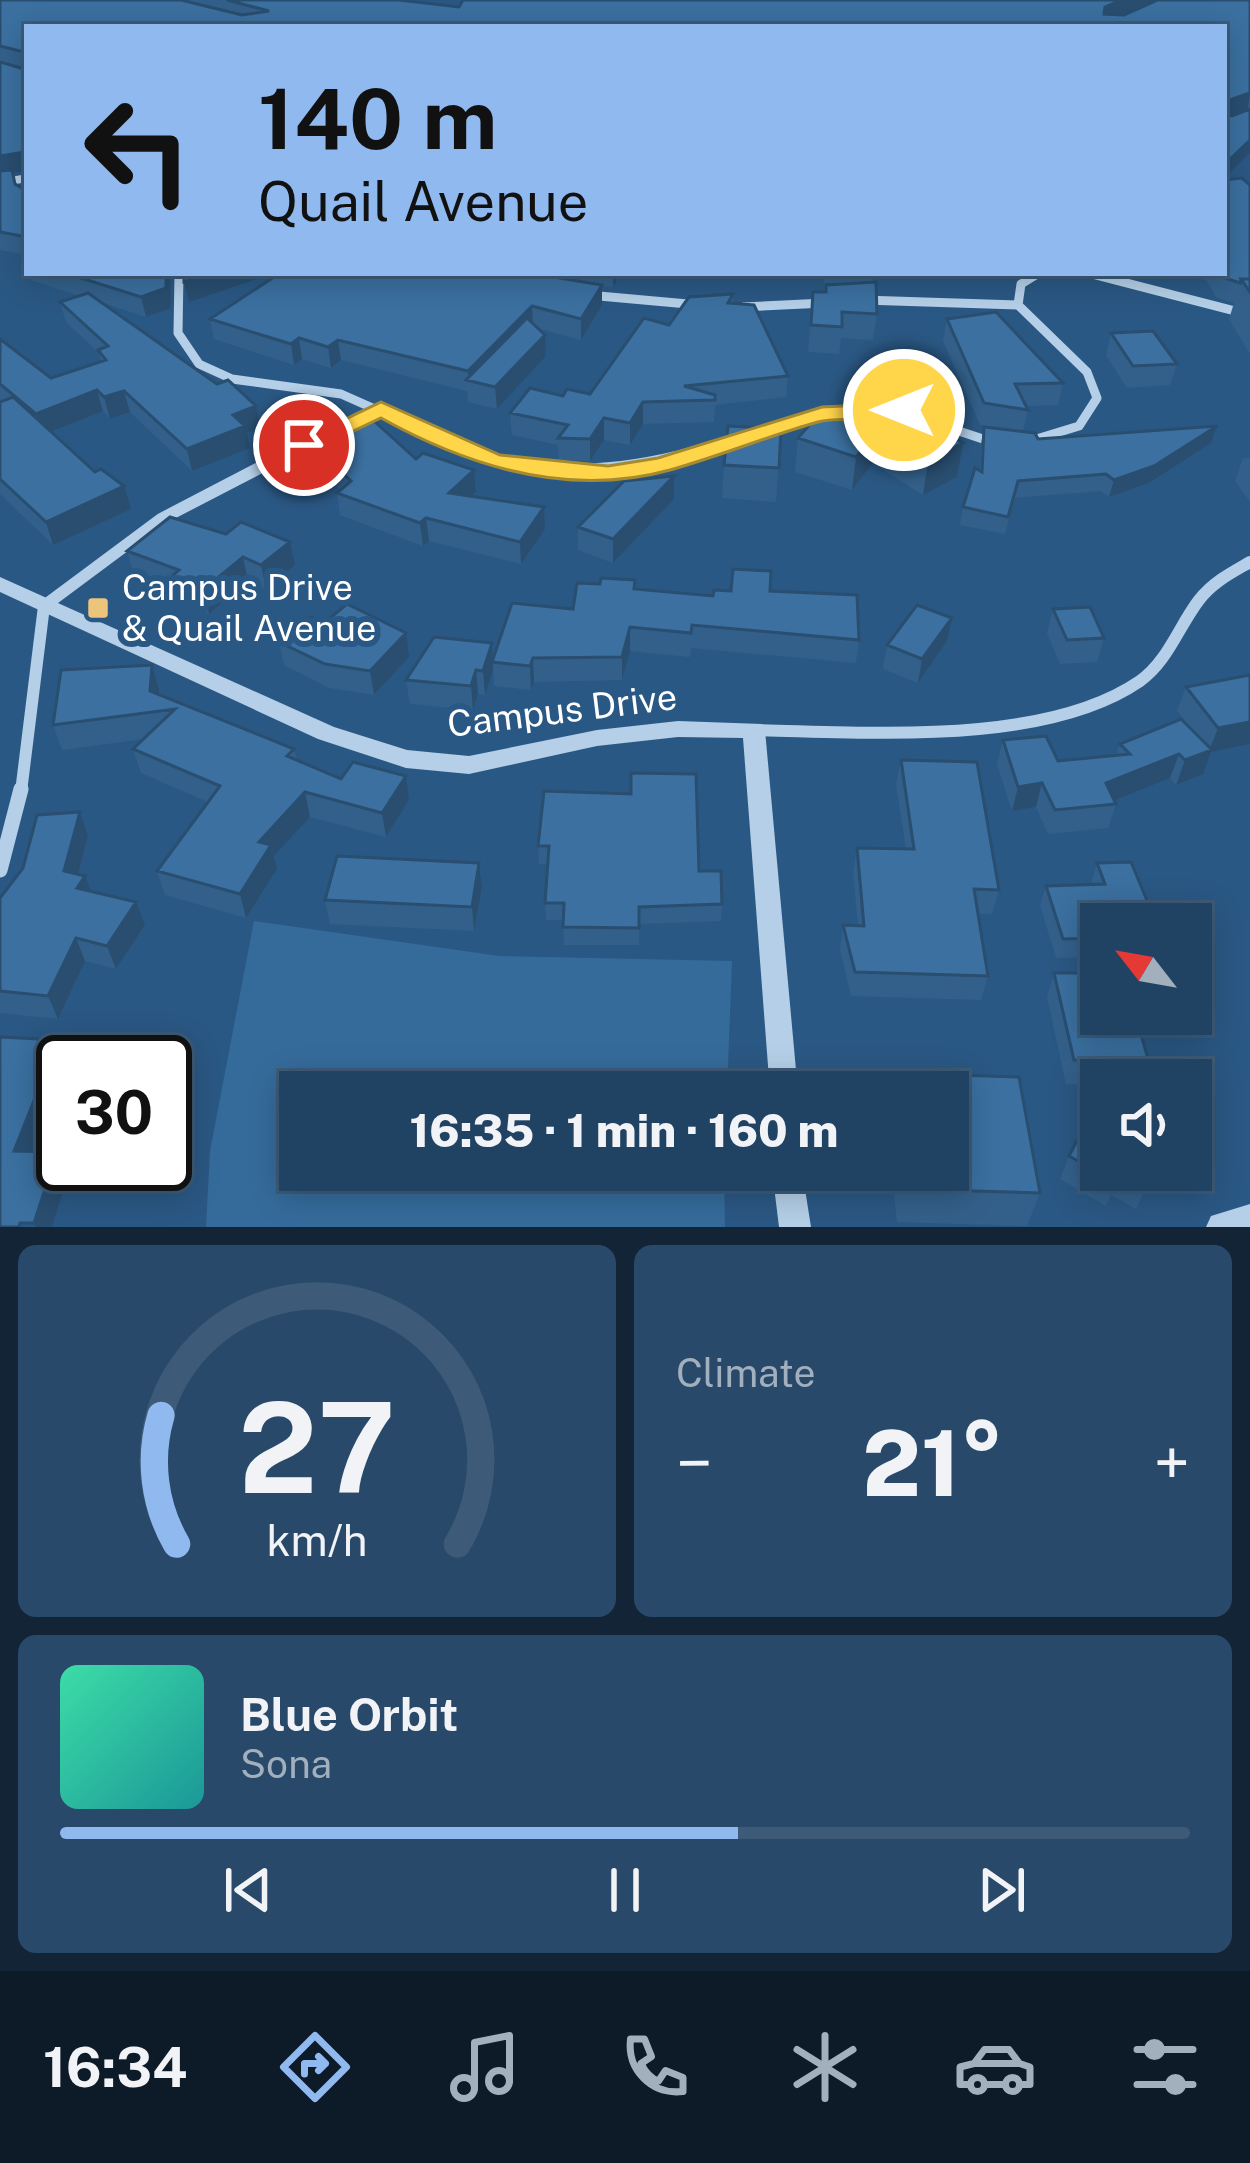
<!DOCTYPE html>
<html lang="en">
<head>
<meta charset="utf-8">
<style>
  :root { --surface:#204263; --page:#284969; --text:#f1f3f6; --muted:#a2b0be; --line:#3d5b78; --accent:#90b9f0 }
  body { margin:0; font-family:"Public Sans",sans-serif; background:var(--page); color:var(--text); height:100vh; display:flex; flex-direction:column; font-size:45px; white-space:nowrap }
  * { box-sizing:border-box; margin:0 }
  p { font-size:39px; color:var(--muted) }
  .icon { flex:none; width:66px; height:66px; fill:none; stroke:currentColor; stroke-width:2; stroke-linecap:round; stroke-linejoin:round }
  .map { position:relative; height:1227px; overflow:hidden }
  .sheet { display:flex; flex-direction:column; gap:18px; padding:18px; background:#122436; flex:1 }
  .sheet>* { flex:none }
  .top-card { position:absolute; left:24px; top:24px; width:1203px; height:252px; border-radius:0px; box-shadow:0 6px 30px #0003,0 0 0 3px var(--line); background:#90b9f0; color:#111; overflow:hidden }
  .needle { width:78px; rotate:301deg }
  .tools { position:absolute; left:1080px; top:903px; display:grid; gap:24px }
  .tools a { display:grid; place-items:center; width:132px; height:132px; border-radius:0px; background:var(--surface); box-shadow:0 6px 30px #0003,0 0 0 3px var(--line); font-size:60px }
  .speed { position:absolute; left:36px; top:1035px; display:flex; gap:24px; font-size:60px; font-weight:700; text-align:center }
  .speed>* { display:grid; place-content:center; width:156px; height:156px; border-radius:50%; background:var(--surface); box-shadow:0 6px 30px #0003,0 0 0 3px var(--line); line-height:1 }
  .speed .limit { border:6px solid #111; border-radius:18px; background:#fff; color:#111 }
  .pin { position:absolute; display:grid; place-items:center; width:102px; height:102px; color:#fff; margin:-51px; border:6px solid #fff; border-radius:50%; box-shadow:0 3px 12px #0007 }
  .me { position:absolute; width:132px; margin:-66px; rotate:270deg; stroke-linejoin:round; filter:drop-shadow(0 0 9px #0008) }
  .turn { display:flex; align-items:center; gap:42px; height:252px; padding:0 36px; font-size:54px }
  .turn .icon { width:156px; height:156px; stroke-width:2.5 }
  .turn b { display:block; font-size:84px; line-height:102px }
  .big { font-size:90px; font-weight:800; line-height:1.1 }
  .sheet .tile { flex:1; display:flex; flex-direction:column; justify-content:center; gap:18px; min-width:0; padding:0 42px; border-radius:18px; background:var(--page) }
  .sheet .dial { align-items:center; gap:0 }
  .dial svg { height:312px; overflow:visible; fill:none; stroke:var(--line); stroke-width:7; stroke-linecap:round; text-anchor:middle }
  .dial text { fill:var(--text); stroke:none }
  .song { display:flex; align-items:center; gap:36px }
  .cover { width:144px; height:144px; border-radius:18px; background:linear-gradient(135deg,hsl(160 70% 55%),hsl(180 70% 35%)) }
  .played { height:12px; border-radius:6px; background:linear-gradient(90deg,var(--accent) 60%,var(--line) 60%) }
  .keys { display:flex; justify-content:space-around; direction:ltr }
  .heat { display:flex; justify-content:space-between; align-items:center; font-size:66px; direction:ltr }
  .sheet .tiles { flex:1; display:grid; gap:18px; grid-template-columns:1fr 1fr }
  .tile:last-child { grid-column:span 2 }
  .trip { position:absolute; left:279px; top:1071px; width:690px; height:120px; border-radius:0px; background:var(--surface); box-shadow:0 6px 30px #0003,0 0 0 3px var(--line); font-weight:800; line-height:120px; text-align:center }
  .tabs { display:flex; height:192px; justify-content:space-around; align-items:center; background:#0d1a28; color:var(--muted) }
  .tabs .icon { width:84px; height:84px }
  .tabs .active { color:var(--accent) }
  .tabs b { font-size:54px; color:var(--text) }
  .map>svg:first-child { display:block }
</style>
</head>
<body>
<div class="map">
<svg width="1250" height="1227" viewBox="0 0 1250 1227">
  <rect width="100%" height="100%" fill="#2a5884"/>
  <path fill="#356b9b" d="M254,921L499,956L732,961L727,1092H300V1170H724L725,1227H206L210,1151Z"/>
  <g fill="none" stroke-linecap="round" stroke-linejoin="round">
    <path stroke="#b4cfe7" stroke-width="9" d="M179,273L178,333L199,364L232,379L341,394L481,456
      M1088,273L1250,315
      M588,295L699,305
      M863,300L1018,305
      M743,307L825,303
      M758,433L822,413L886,407L992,442
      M1030,441L1079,426L1097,398L1087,372L1018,305L1021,284L1039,273
      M282,456L381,409
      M680,456L739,439"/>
    <path stroke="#b4cfe7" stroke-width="12" d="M472,453C547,477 617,473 692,453
      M754,730C866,732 1044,747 1140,681C1168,661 1179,626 1199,600C1213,582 1231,573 1250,562
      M21,792L44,606L161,519L288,453"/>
    <path stroke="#b4cfe7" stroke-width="15" d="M0,870L21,789"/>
    <path fill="#b4cfe7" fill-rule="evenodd" d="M27,174V182L0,187V179Z
      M0,577L334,727L407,750L469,756L597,730L678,721L762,724L765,730L798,1092H770L743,738L678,737L597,746L469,774L406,768L318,739L0,592Z
      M772,1170H802L811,1227H779Z
      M1250,1204V1227H1206L1211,1216Z"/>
  </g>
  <path fill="#33608a" d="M0,0H399L459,7L1250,0V153L1224,178V27H27V171L13,173L16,185L22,188L27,184V255L0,250Z
    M1250,185V354L1229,319L1234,303L1216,297L1206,280L1194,278L1195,273H1224Z
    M29,273H170L171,308L146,317L103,303L217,384L256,406L261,428L247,433L250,448L192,471L130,412L110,419L103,411L51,432L131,509L53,545L0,494V402L2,401L0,399V339L51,378L101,361L99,353L66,322L60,302L79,296L31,280Z
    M280,273H621L613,287L602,286V305L581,340L537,328L545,335L546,356L497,409L468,402L467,391L341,360L331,368L302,359L294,365L214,339L210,319Z
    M824,273H874L873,282L877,314L873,340L841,338L839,354L808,352L813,292H824Z
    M733,294V303L788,376L786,397L715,405L714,422L643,424L630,445L604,440L590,461L559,460L558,445L512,435L510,413L563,396L590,394L669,325Z
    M947,319L1063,383L1058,405L1025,406L1028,410L1023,431L1038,439L1211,443L1149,483L1109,497L1101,491L1014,498L1005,534L960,525L963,507L980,471L981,444L984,427L999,428L980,425L943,341Z
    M1111,333L1177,364L1170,385L1127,388L1106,355Z
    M879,390L913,415L957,477L923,495L877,466L876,459L852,490L795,472L798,438L834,420L875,419Z
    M781,429L776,502L722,498L724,465Z
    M313,444L474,470L476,492L472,496L544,507L545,529L521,564L429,541L423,546L340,515L337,493L341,490L316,466Z
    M1243,458H1250V502L1235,481Z
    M674,476V499L613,563L578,550V527Z
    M170,517L295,565L266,589L248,581L209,614L178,600L175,590L134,574L127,551Z
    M635,589L713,596L770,591L859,640L856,663L691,648L690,657L630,651L622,680L534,682L531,690L494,686L493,670L485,695L478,694L473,710L410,704L406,680L493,660L573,609Z
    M1053,609L1104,638L1097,662L1060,664L1047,633Z
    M952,618L947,641L918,683L883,669L887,645Z
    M324,623L409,657L374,695L329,688L284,665L279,642Z
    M152,665L159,689L158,694L294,749L297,761L341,779L406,776L409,800L386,837L310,817L274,856L277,869L246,918L165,895L157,871L208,802L141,773L133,749L144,739L62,750L53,725Z
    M1250,675V744L1211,752L1203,774L1176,785L1170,778L1114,800L1116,804L1108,828L1048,834L1036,807L1012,811L997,764L1003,740L1058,761L1116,756L1120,744L1192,730L1177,711L1186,687Z
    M901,760L999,890L992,914H978L988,976L981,1000L851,996L840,949L843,925L858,926L853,872L857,848L906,849L896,784Z
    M544,791L699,871L722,904L721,921L639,924V945H564L563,920H546L545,903L548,864H539L538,846Z
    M80,812L88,835L78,874L91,891L145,925L116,969L85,961L58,1019L0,1013V898Z
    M479,863L482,887L474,931L330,924L325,900Z
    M1097,863L1153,915L1150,924H1101V957L1056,958L1040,905L1046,886L1091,884Z
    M1054,973L1101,1014L1149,1062L1141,1080H1101V1085L1066,1084L1047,997Z
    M892,1073L1019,1077L1040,1193L1027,1226L897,1222L891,1170H948V1092H888Z
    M1069,1156L1155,1170L1136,1209L1111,1195L1106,1206L1060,1179Z"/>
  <path fill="#294e70" d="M1122,0H1160L1101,23L1105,7Z
    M1250,93L1248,109L1224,118V102Z
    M1250,140V153L1224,178V165Z
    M25,152L27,171L13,173L17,188L0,176V156Z
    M166,273H170L171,308L146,317L141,297Z
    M212,273H274L189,302L184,282Z
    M613,273H621L613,287Z
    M602,285V305L581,340V319Z
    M532,306L533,326L468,380V371Z
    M545,335L546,356L497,409L495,387Z
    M299,338L302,359L294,365L291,344Z
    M338,340L341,360L331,368L328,347Z
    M97,390L103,411L43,435L36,414Z
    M124,391L130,412L110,419L104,397Z
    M643,402V424L630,445V423Z
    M256,406L261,428L247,433L250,448L192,471L187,449L233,415Z
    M604,418V440L590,461V439Z
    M881,426L876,459L852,490L856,457Z
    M1217,426L1211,443L1149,483L1109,497L1114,480Z
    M963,443L957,477L923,495L928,461Z
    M474,470L476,492L451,515L449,493Z
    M674,476V499L613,563V539Z
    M124,486L131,509L53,545L46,522Z
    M544,507L545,529L521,564L520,542Z
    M426,518L429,541L423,546L420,523Z
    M290,542L295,565L266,589L261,565Z
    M243,557L248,581L209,614L203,590Z
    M952,618L947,641L918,683L922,659Z
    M630,627V651L622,680V657Z
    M406,633L409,657L374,695L370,671Z
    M492,643L493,670L485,695L483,671Z
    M533,658L534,682L531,690L530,666Z
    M152,665L159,689L157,715L150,691Z
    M476,670L478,694L473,710L471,686Z
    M1250,722V744L1211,752L1203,774L1176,785L1185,760L1209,751L1218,728Z
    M1179,754L1170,778L1098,807L1106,783Z
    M406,776L409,800L386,837L382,813Z
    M1042,783L1036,807L1012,811L1018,787Z
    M305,792L310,817L274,856L277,869L246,918L240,894L259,842Z
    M80,812L88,835L73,894L64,871Z
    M479,863L482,887L474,931L472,907Z
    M85,876L94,899L77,888Z
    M136,902L145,925L116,969L107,946Z
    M76,938L85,961L58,1019L48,996Z
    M58,1040L68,1062H63V1078L26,1174L14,1151Z
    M57,1152L68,1174L52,1227H36L34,1223Z"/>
  <path fill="#3b70a0" stroke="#294e70" stroke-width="3" d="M0,0H181L242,15L269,11L227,0H399L459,7L463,0H1122L1105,7L1104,14L1124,15L1158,0H1250V93L1224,102V27H27V166L25,152L0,156V62L21,68L27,64L24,52L0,46Z
    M1250,109V140L1224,165V114L1232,116Z
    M12,170L15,184L22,188L27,184V237L0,232V171Z
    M1242,178L1250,185V279H1241L1240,283L1222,277L1219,273H1224V180Z
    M65,273H166V288L141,297Z
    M184,273H212L184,282Z
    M280,273H530L602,285L581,319L532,306L468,371L338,340L328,347L299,338L291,344L210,319Z
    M1241,279H1250V292Z
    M876,282L877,314L842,312V327L811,325L813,292H826V285Z
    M88,293L217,384L228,380L256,406L233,415L245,426L187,449L124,391L104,397L97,390L36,414L0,384V339L51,378L106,360L98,350L108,346L60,302Z
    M733,294L728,303L754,305L788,376L684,386L715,395V400L643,402L630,423L604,418L590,439L558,438L568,425L510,413L530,388L563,396L567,389L590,394L644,318L669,325L689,297Z
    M996,312L1063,383L1015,384L1028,410L984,403L947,319Z
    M527,318L545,335L495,387L466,380Z
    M1153,331L1177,364L1133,366L1111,333Z
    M879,390L906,392L913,415L963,443L928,461L881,432V426L856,457L798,438L818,415L834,420L842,409L881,421Z
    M13,397L95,472L101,469L124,486L46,522L0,479V402Z
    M374,421L416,459L423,453L474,470L449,493L544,507L520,542L426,518L420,523L337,493L351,481L313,444Z
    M728,426L781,429L779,468L724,465Z
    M1217,426L1154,466L1114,480L1106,474L1018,481L1008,517L963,507L975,468L982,472L984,427L1035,433L1038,439Z
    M674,476L613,539L578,527L624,481Z
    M170,517L226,534L241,522L290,542L261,565L243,557L203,590L171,577L179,570L127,551Z
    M733,569L771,571L770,591L857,595L859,640L692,625L691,633L630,627L622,657L533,658L530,666L492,662L512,603L573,609L577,583L600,584L601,578L635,580L634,589L713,596L714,590L731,591Z
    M347,604L406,633L370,671L325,664L279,642L310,617L324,623Z
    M917,605L952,618L922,659L887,645Z
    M1090,607L1104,638L1067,640L1053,609Z
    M434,637L492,643L483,671L476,670L471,686L406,680Z
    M152,665L150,691L294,749L287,756L341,779L353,762L406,776L382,813L305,792L259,842L271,845L240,894L157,871L220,786L133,749L175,709L53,725L61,670Z
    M1250,675V722L1218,728L1186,687Z
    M1181,719L1212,750L1185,760L1179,754L1106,783L1116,804L1055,810L1042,783L1018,787L1003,740L1046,736L1058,761L1130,754L1120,744Z
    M901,760L977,762L999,890L974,889L988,976L855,972L843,925L864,926L857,848L914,849Z
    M631,773L696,774L699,871H721L722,904L639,907V928L563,927L564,903H545L549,846H538L544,791L631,794Z
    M80,812L64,871L85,876L77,888L136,902L107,946L76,938L48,996L0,991V898L23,868L37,815Z
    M337,856L479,863L472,907L325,900Z
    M1131,862L1153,915L1103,917L1106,924H1101V938L1063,939L1046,886L1105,884L1097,863Z
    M1054,973H1096L1101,994V1014H1135L1149,1062L1074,1060Z
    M0,1037L58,1040L14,1151L57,1152L34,1223H20L19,1227H0Z
    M892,1073L1019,1077L1040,1193L905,1189L903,1170H948V1092H894Z
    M1101,1095V1170H1155L1147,1187L1121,1173L1117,1183L1069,1156Z"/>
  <path fill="#ffd54a" stroke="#a68a30" stroke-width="3" d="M381,402L500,455L608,466L658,458L822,407L904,403L915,410C893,429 846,414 818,422C768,436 720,456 670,470C569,498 469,467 381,418L313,450L292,445Z"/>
  <rect fill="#edc47c" stroke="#2a5884" stroke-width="4.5" x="86" y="596" width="24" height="24" rx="6"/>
  <g text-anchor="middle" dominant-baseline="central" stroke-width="12" stroke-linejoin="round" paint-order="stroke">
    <g font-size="36" fill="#fff" stroke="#2a5884" text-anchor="start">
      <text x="122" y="587">Campus Drive<tspan x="122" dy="41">&amp; Quail Avenue</tspan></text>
    </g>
    <g font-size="36" fill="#fff" stroke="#2a5884">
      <text transform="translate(562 710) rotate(-7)">Campus Drive</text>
    </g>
  </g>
</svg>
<div class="tools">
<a><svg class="needle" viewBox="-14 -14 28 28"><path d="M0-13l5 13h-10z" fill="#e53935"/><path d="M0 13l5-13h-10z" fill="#a2b0be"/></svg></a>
<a><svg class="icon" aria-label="sound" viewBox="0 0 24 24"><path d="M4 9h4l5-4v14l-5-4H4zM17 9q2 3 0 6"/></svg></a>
</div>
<div class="speed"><div class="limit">30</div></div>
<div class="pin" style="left:304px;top:445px;background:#d93025"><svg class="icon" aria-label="arrive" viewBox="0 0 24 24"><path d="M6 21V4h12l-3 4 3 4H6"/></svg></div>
<svg class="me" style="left:904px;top:410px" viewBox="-20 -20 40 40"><circle r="17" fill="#ffd54a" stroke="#fff" stroke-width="3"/><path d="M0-11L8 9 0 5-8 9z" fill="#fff"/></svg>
<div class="trip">16:35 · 1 min · 160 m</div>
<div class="top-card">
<div class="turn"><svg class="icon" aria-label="left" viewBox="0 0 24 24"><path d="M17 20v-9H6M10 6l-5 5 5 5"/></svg><div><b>140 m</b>Quail Avenue</div></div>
</div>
</div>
<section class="sheet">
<div class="tiles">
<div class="tile dial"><svg viewBox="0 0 100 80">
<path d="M14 69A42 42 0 1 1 86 69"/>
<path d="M14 69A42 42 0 0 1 10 36" stroke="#90b9f0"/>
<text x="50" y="56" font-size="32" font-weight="700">27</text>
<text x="50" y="72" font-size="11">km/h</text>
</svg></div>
<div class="tile"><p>Climate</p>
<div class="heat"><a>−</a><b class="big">21°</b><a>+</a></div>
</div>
<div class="tile">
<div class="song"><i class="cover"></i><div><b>Blue Orbit</b><p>Sona</p></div></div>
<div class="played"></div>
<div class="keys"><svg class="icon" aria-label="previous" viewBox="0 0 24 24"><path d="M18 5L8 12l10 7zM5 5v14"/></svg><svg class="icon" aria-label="pause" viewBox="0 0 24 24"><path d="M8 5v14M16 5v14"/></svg><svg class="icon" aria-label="next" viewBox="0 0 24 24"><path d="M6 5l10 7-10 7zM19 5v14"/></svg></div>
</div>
</div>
</section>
<nav class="tabs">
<b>16:34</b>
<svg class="icon active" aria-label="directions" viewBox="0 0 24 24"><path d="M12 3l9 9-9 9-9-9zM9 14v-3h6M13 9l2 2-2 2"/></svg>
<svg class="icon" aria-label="music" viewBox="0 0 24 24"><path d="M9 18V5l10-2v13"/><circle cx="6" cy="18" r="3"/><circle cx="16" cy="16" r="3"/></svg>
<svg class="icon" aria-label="phone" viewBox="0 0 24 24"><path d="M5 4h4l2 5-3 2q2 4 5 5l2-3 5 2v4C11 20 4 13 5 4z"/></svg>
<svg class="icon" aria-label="climate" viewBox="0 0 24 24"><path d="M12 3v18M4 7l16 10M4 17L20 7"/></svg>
<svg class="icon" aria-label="car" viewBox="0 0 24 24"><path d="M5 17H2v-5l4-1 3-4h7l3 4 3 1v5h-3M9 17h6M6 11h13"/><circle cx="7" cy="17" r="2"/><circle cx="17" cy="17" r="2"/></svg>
<svg class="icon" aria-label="filters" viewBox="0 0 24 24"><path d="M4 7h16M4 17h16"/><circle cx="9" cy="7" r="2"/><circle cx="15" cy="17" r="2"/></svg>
</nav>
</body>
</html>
